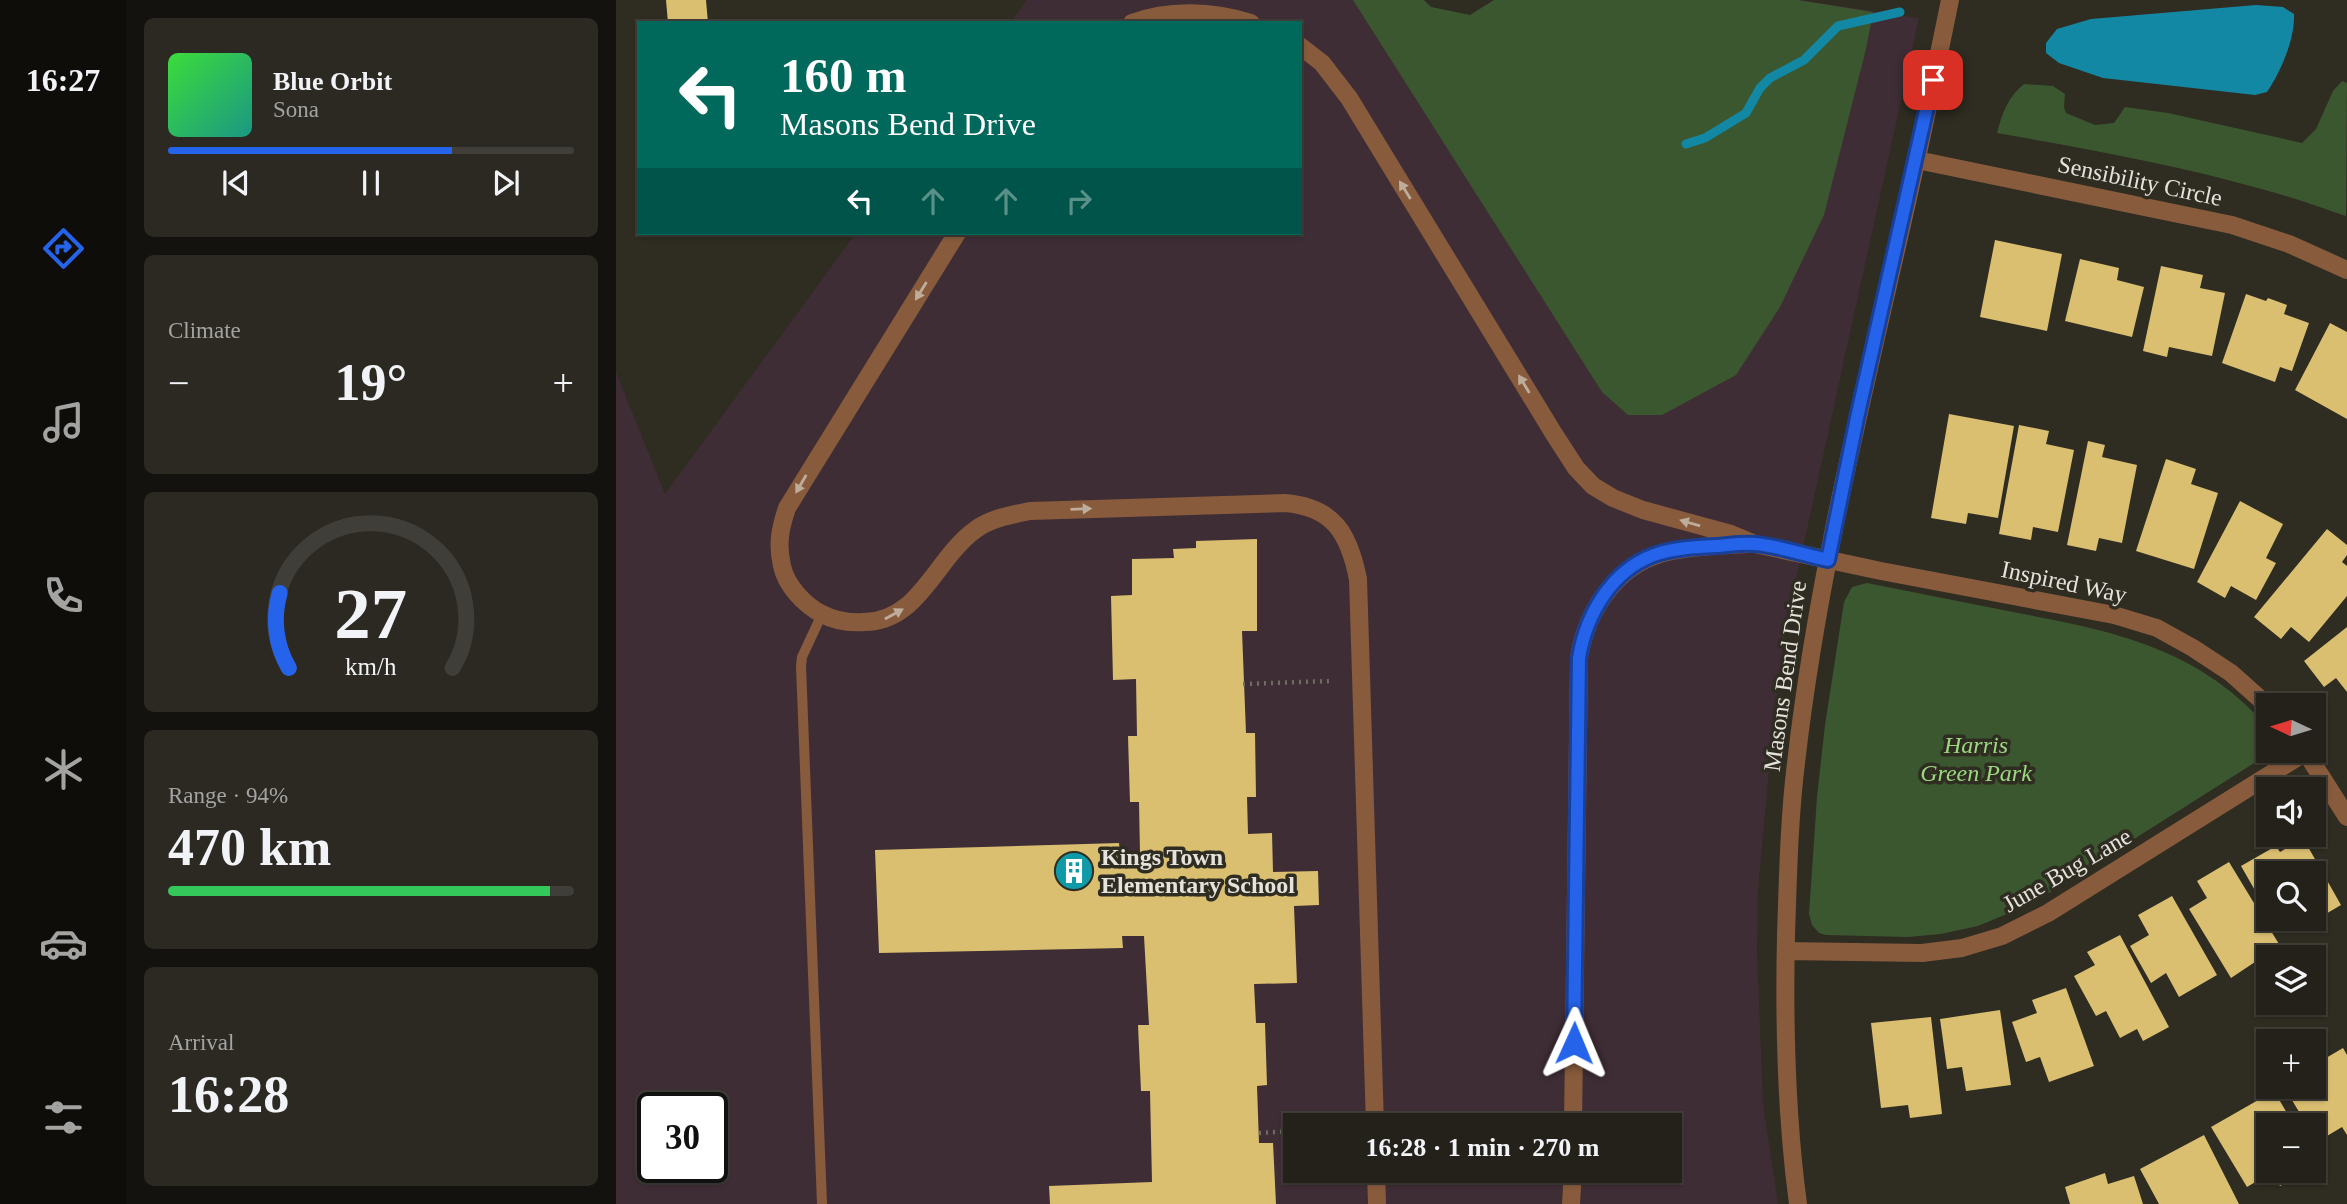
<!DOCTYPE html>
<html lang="en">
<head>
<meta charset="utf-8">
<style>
  :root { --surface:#232119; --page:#2b2922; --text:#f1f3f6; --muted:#a3a3a2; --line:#403e38; --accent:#2563eb }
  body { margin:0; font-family:"Times New Roman",serif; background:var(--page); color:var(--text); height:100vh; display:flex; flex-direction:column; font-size:26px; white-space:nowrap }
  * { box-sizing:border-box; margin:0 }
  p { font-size:23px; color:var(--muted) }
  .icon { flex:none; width:38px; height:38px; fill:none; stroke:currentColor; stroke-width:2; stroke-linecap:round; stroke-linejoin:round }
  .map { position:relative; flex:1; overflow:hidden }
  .details { display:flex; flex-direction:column; gap:18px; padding:18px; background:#13120e; width:490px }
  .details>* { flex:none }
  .banner { position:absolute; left:21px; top:21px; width:665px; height:214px; border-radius:0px; box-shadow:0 2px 5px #0004,0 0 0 2px var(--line); background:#00695c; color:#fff; overflow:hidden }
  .needle { width:46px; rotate:274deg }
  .fabs { position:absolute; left:1640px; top:693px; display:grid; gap:14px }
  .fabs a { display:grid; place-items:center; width:70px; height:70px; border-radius:0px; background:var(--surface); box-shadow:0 2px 5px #0004,0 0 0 2px var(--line); font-size:35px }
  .speed { position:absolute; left:21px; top:1092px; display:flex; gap:14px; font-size:35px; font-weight:700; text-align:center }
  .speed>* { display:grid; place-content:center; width:91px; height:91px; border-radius:50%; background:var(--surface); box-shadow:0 2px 5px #0004,0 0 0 2px var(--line); line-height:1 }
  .speed .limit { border:4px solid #111; border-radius:10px; background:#fff; color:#111 }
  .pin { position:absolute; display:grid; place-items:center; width:60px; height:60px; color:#fff; margin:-30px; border-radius:14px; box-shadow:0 4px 10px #0006 }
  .me { position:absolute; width:77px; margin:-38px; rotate:1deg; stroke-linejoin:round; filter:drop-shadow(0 0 5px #0008) }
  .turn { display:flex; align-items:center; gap:24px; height:147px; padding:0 28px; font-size:32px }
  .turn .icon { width:91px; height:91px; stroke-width:2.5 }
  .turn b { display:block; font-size:49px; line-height:60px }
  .lanes { display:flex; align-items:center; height:66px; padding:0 28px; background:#0003; justify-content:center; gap:35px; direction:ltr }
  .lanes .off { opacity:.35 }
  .big { font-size:52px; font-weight:700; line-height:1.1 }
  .details .tile { flex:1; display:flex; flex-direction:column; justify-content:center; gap:10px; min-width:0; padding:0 24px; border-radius:10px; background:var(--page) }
  .details .dial { align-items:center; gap:0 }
  .dial svg { height:182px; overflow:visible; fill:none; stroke:var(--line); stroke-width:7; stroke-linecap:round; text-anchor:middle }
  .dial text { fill:var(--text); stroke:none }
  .song { display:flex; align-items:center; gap:21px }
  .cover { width:84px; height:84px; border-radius:10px; background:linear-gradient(135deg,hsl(120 70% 55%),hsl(170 70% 35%)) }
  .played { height:7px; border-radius:4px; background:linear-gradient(90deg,var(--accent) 70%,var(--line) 70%) }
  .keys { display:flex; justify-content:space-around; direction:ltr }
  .heat { display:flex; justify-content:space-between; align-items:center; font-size:38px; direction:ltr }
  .charge { height:10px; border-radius:5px; background:linear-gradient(90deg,#34c759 94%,var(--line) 0) }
  .trip { position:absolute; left:667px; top:1113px; width:399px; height:70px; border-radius:0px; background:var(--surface); box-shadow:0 2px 5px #0004,0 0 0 2px var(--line); font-weight:700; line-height:70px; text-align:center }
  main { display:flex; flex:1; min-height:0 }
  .tabs { display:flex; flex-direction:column; width:126px; justify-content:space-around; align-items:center; background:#0e0d0a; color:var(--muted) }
  .tabs .icon { width:49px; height:49px }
  .tabs .selected { color:var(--accent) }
  .tabs b { font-size:32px; color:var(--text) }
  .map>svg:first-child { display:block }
</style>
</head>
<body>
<main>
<nav class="tabs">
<b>16:27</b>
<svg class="icon selected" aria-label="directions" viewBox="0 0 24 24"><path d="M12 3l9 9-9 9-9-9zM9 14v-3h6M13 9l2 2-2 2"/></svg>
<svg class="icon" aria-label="music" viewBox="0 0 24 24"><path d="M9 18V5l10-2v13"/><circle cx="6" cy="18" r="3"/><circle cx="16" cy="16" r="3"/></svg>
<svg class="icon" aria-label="phone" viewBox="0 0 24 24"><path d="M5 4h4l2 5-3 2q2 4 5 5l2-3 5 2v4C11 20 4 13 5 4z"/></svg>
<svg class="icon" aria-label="climate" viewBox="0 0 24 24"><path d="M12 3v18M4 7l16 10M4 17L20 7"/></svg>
<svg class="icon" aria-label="car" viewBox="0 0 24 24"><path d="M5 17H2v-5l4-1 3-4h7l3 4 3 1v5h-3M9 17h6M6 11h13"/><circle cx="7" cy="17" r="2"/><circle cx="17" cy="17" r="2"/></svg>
<svg class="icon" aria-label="filters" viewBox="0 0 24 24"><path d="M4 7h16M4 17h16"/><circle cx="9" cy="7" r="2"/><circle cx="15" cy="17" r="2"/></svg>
</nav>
<section class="details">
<div class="tile">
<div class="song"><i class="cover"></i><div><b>Blue Orbit</b><p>Sona</p></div></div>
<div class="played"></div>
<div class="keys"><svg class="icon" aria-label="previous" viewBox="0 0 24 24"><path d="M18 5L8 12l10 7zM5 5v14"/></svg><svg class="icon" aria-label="pause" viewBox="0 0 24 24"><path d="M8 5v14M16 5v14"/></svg><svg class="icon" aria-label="next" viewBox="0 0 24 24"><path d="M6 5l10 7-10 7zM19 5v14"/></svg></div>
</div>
<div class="tile"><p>Climate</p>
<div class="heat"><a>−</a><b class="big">19°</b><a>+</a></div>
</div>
<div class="tile dial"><svg viewBox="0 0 100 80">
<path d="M14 69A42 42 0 1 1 86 69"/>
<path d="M14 69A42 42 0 0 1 10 36" stroke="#2563eb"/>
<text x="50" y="56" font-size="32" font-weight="700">27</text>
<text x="50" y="72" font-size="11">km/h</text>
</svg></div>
<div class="tile"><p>Range · 94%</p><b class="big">470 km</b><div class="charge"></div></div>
<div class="tile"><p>Arrival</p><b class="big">16:28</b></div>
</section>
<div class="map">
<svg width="1731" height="1204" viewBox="0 0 1731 1204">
  <rect width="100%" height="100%" fill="#2f2c21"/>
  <path fill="#3f2d35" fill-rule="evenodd" d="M411,0H808L815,7L854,15L878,0H1182L1303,18L1170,625L1154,759L1142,889L1141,952L1147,1103L1162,1204H0V372L49,494L240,233H684V23H394ZM37,1108H96V1167H37ZM679,1125H1054V1171H679Z"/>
  <path fill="#3b572f" d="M737,0H808L815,7L854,15L878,0H1182L1257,12L1250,49L1208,215L1164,307L1120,375L1046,415H1012L986,392Z
    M1726,81L1731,83L1730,216C1703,207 1676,197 1649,190C1561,165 1471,149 1381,133C1386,113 1392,97 1408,84L1437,86L1449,94L1448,107L1450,113L1479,125L1498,123L1509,107L1552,113L1686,143L1700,129L1717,91Z
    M1251,583C1301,593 1352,603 1402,613C1498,631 1585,649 1652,728L1654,753L1417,903L1362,926L1325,934L1292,937L1210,935L1203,933L1196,925L1193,914L1201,797L1209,725L1228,602L1236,587Z"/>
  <path fill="#1388a5" d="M1640,5L1667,7L1678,14C1679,39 1665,71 1651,92L1639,95L1487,78L1443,63L1430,53V43L1441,29L1475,19Z"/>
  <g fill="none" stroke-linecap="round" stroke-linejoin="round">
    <path stroke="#1388a5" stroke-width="9" d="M1070,144L1089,138L1130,113L1144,88L1154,78L1188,60L1222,26L1284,12"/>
  </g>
  <path fill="#dabf71" d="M50,0H90L92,23H52Z
    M1379,240L1446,254L1431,331L1364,317Z
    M1464,259L1503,268L1501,280L1528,287L1516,337L1449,321Z
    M1545,266L1587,275L1584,288L1609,293L1596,356L1553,347L1551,357L1527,351Z
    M1630,294L1650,301L1652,298L1671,305L1668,314L1693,323L1676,371L1664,367L1659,382L1606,363Z
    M1714,323L1731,332V419L1679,390Z
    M1333,414L1398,426L1382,518L1352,513L1350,524L1315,518Z
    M1403,425L1433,431L1430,444L1458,450L1442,532L1417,527L1415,540L1383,534Z
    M1472,441L1489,445L1486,457L1521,465L1506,543L1483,538L1480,551L1451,545Z
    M1550,459L1580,469L1575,484L1602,493L1578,569L1520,551Z
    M1624,501L1667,524L1650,558L1660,563L1640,600L1615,586L1609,598L1581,582Z
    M1711,529L1731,545V555L1726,562L1731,566V596L1693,642L1675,627L1665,639L1638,617Z
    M641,539V631H626L630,733H639L640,797H631L632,834L656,833L657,872L702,871L703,905L678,906L681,983L638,984L640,1023H649L651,1085L641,1086L643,1143H657L660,1204H434L433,1186L536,1182L534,1091H525L522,1025H533L528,936H506L507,948L263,953L259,850L503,843L504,854L524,853L523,802H514L512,736H521L520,679L497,680L495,596L516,595V559L558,558L557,549L580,548V541Z
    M1731,627V692L1720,678L1708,687L1688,661Z
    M1687,838L1725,905L1686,928L1680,919H1698V873H1652V913L1625,866L1660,846L1664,852Z
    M1613,862L1669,954L1664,957H1652V964L1643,969L1639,962L1615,978L1573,909L1591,898L1581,881Z
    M1556,896L1601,975L1563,997L1550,973L1535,983L1514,946L1533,935L1522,915Z
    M1504,935L1553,1027L1527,1041L1521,1029L1504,1038L1490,1011L1480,1016L1458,976L1479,965L1471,952Z
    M1450,988L1478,1066L1433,1082L1424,1057L1410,1062L1396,1022L1421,1013L1416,1000Z
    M1384,1010L1395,1085L1350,1091L1346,1067L1331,1069L1324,1019Z
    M1315,1017L1326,1114L1294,1118L1292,1105L1265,1108L1255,1023Z
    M1727,1048L1731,1055V1135L1726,1127L1701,1142L1698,1137V1125H1691L1668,1087H1698V1065Z
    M1658,1091L1678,1125H1652V1171H1691L1664,1186L1656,1172L1631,1187L1595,1127Z
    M1588,1135L1623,1204H1543L1524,1169Z
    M1489,1173L1492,1184L1518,1176L1527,1204H1454L1449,1187Z"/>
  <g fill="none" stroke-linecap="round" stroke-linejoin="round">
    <path stroke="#706d64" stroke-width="4.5" stroke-dasharray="2 5" stroke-linecap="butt" d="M627,684L715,681
      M643,1133L679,1131"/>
    <path stroke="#875b3c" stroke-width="10" d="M206,1204L185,666L186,657L206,614"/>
    <path stroke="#875b3c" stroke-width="18" d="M516,23C554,9 597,11 635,23
      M684,46L706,63L733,98L938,434L960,468L977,486L997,498L1027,510L1115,534L1139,544L1265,571L1498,615L1541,628L1577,648L1615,673L1652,706
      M1301,160L1616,225L1673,244L1731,270
      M341,233L171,508C164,529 161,544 166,566C170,585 188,605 206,614C219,621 233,623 248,622C303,622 319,559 359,530C375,518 395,515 414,511L669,503C718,507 733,534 742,579L759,1125
      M1689,751L1731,817
      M1170,951L1306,953L1346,948L1386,936L1432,913L1690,752
      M957,1125L963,658C971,608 1003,561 1056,551C1081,546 1106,545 1132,544
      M760,1171L761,1204
      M955,1204L957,1171
      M1182,1204C1170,1115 1168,1024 1170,935C1172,877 1173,820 1180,763C1203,560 1256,362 1300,162C1312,108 1323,54 1334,0"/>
  </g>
  <defs><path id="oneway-solid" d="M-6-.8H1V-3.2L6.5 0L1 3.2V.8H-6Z" transform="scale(1.75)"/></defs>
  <g fill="#bfad9c">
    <use href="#oneway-solid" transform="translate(789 190) rotate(-122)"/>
    <use href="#oneway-solid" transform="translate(305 291) rotate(122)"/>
    <use href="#oneway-solid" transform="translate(908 384) rotate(-121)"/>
    <use href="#oneway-solid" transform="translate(185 484) rotate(120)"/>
    <use href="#oneway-solid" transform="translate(465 509) rotate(-2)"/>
    <use href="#oneway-solid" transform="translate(1074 523) rotate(-164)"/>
    <use href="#oneway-solid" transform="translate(278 614) rotate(-29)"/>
  </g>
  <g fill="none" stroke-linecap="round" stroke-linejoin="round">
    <g stroke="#184099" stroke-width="18">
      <path id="route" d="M958,1043L963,658C970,615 995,571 1038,555C1058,548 1080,547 1101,546C1113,545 1127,543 1139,544C1163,546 1188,555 1212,560L1241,418L1317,80"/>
    </g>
    <use href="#route" stroke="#2563eb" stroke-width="12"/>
  </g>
  <defs>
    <g id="building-disc" transform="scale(2.0125)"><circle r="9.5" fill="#0f9aa8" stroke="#2f2c21"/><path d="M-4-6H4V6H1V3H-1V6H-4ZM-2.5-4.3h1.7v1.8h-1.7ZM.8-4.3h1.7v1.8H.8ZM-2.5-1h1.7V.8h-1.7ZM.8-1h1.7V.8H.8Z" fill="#fff"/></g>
  </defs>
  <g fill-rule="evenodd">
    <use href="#building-disc" x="458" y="871"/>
  </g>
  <g text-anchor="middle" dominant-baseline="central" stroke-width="7" stroke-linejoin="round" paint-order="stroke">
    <g font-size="24" fill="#e5e3dc" stroke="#2f2c21">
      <text transform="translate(1524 181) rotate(12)">Sensibility Circle</text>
      <text transform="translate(1448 582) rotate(12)">Inspired Way</text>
      <text transform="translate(1169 676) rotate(-82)">Masons Bend Drive</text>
      <text transform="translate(1451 870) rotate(-30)">June Bug Lane</text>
    </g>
    <g font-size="24" font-style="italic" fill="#9bd880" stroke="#2f2c21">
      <text x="1360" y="745">Harris<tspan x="1360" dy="28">Green Park</tspan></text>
    </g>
    <g font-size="24" font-weight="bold" fill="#e5e3dc" stroke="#2f2c21" text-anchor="start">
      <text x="485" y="857">Kings Town<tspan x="485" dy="28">Elementary School</tspan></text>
    </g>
  </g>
</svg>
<div class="fabs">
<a><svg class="needle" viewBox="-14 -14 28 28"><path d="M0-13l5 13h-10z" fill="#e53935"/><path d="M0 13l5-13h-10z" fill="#a3a3a2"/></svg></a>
<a><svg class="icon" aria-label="sound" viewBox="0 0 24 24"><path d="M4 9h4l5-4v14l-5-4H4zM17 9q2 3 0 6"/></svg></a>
<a><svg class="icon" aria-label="search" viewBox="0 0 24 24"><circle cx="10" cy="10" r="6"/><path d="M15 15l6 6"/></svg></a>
<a><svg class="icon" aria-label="layers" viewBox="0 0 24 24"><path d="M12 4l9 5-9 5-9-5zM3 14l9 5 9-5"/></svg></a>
<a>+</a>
<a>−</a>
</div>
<div class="speed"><div class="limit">30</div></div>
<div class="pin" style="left:1317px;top:80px;background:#d93025"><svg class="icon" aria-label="arrive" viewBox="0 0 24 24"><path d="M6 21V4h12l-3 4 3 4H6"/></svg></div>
<svg class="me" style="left:958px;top:1043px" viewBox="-20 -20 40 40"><path d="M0-17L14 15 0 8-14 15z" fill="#2563eb" stroke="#fff" stroke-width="4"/></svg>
<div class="trip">16:28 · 1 min · 270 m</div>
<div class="banner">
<div class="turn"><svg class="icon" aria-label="left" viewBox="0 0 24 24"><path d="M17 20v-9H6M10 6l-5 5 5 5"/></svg><div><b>160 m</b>Masons Bend Drive</div></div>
<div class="lanes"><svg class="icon" aria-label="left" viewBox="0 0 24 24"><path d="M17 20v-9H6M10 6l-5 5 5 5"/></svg><svg class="icon off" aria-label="ahead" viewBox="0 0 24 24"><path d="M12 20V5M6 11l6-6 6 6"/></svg><svg class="icon off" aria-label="ahead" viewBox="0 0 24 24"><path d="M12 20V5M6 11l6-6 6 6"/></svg><svg class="icon off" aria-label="right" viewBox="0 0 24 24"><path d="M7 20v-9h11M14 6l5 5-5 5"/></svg></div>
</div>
</div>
</main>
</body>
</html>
